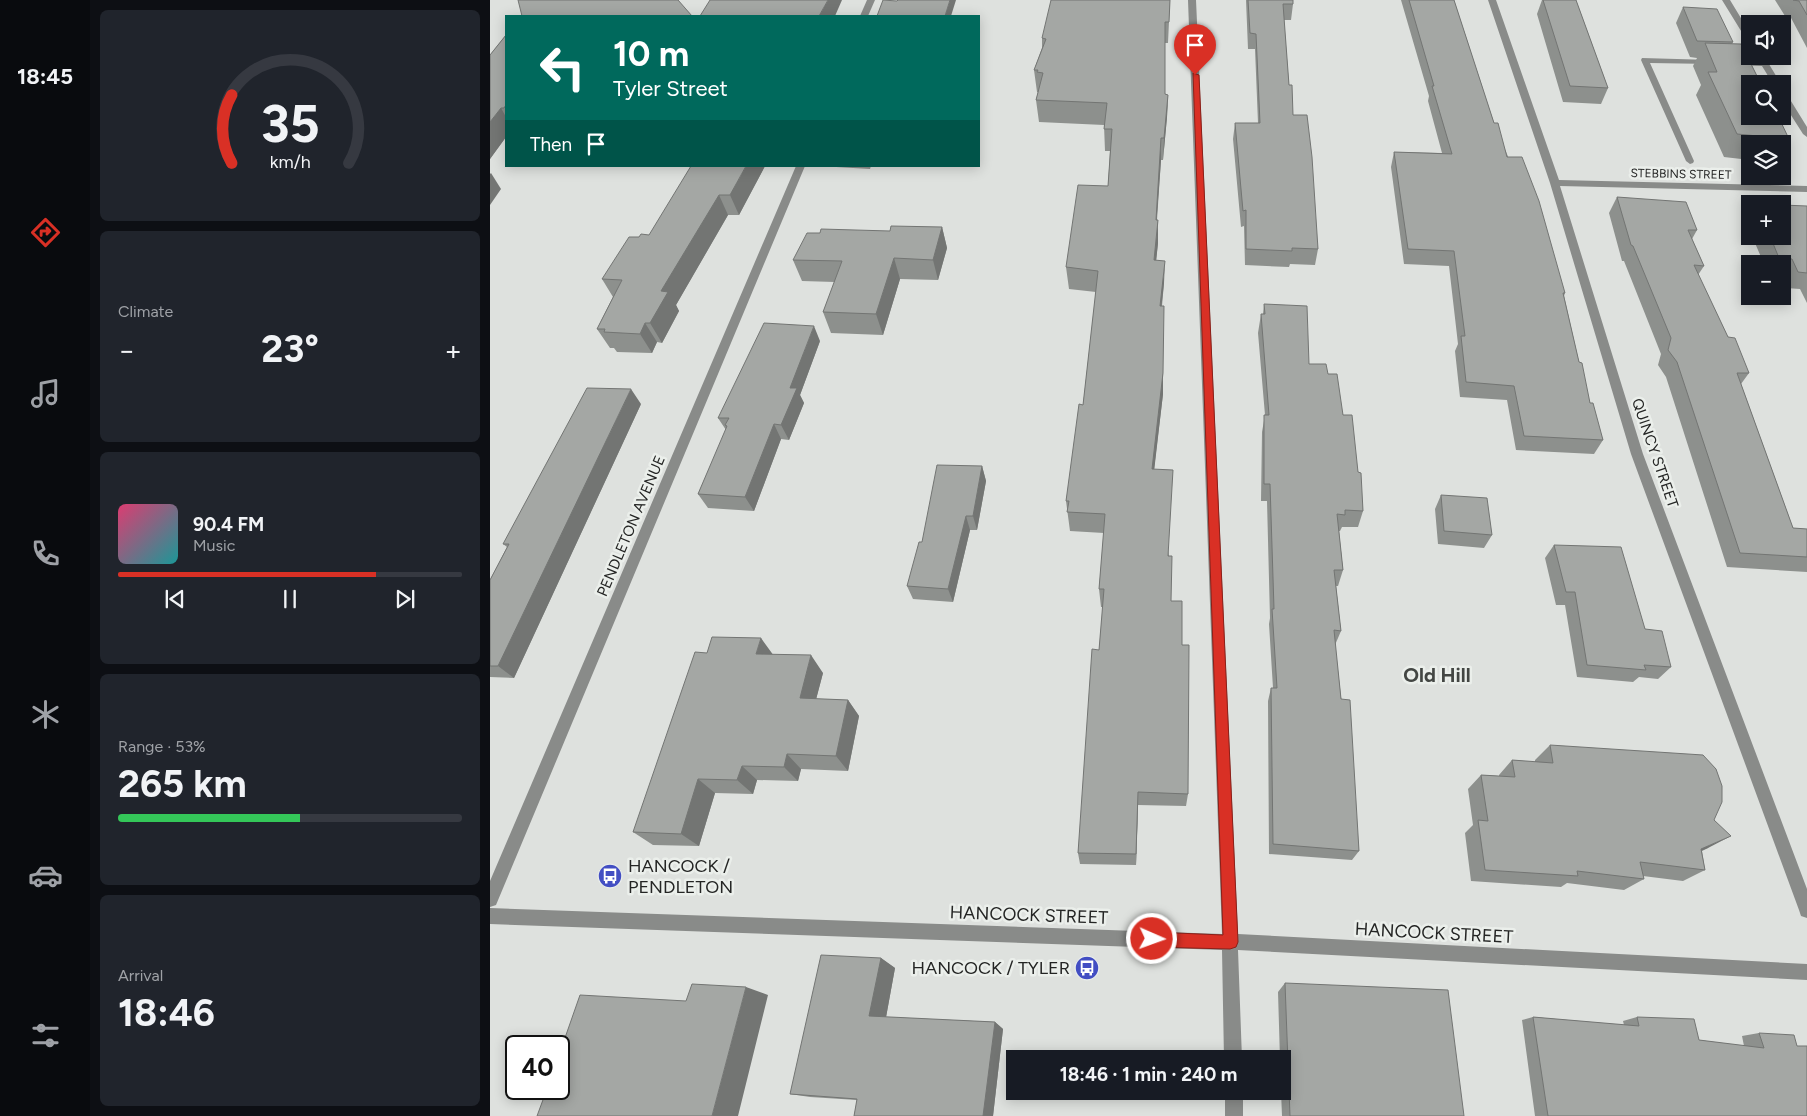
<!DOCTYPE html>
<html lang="en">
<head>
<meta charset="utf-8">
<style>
  :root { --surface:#171b24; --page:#20242c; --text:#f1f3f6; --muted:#9ea1a6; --line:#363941; --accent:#d93025 }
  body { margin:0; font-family:Figtree,sans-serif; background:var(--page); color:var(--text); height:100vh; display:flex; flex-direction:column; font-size:19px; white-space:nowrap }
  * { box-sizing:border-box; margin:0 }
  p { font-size:16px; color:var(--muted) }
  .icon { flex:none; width:28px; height:28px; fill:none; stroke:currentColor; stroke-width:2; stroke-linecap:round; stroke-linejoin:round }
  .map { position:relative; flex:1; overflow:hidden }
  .drawer { display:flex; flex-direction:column; gap:10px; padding:10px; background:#0d0f14; width:400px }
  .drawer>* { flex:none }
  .hud { position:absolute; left:15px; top:15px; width:475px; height:152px; border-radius:0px; box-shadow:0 2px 12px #0003; background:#00695c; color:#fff; overflow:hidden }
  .controls { position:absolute; left:1251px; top:15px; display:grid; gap:10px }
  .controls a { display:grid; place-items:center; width:50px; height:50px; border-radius:0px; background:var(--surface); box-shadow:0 2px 12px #0003; font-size:25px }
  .speed { position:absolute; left:15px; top:1035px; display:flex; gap:10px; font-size:25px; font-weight:700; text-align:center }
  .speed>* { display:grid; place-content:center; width:65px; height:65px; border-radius:50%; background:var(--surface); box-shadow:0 2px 12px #0003; line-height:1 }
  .speed .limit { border:2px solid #111; border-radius:8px; background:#fff; color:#111 }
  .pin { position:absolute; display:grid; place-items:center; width:42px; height:42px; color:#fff; margin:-51px -21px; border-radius:50% 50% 50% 0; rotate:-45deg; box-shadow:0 0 5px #0007 }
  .pin .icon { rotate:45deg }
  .me { position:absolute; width:55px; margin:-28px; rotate:92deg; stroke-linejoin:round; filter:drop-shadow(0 0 4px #0008) }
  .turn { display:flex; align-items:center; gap:18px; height:105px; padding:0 25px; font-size:22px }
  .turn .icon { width:65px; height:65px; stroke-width:2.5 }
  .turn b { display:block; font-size:35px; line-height:42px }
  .then { display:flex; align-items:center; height:48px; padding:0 25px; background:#0003; gap:10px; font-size:19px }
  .big { font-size:38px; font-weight:700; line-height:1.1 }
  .drawer .tile { flex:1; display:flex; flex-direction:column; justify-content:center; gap:8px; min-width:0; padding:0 18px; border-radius:8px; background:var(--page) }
  .drawer .dial { align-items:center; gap:0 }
  .dial svg { height:130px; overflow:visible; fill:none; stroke:var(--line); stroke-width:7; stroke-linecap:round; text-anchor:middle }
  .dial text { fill:var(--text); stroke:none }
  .song { display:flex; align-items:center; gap:15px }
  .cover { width:60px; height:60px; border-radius:8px; background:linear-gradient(135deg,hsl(340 70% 55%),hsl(180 70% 35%)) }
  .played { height:5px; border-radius:2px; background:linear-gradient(90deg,var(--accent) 75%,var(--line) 75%) }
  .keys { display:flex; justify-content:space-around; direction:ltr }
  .heat { display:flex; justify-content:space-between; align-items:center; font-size:28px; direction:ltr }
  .charge { height:8px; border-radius:4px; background:linear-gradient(90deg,#34c759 53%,var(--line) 0) }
  .trip { position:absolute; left:516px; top:1050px; width:285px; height:50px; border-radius:0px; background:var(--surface); box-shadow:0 2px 12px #0003; font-weight:700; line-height:50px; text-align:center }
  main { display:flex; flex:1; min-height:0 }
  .menu { display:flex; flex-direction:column; width:90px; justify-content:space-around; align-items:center; background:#090b0e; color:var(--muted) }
  .menu .icon { width:35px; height:35px }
  .menu .selected { color:var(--accent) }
  .menu b { font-size:22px; color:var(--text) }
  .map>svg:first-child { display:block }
</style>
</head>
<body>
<main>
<nav class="menu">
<b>18:45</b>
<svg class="icon selected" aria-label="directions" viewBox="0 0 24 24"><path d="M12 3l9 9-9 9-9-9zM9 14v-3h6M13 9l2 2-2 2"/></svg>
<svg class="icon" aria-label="music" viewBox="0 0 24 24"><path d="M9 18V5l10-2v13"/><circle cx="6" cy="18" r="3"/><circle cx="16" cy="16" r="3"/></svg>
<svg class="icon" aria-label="phone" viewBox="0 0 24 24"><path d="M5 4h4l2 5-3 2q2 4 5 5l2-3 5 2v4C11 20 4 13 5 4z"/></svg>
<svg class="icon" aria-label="climate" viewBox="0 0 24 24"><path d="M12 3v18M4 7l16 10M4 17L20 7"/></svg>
<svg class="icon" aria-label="car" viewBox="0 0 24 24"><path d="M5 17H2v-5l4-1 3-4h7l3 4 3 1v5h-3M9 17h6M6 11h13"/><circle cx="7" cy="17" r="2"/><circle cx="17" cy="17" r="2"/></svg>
<svg class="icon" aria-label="filters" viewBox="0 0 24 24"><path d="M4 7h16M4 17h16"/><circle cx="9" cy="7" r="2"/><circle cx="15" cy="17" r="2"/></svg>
</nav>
<section class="drawer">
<div class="tile dial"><svg viewBox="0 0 100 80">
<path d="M14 69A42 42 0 1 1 86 69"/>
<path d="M14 69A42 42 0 0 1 14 27" stroke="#d93025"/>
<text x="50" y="56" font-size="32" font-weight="700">35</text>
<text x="50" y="72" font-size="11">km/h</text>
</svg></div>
<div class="tile"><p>Climate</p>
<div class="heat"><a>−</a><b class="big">23°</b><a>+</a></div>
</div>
<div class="tile">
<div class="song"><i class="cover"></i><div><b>90.4 FM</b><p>Music</p></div></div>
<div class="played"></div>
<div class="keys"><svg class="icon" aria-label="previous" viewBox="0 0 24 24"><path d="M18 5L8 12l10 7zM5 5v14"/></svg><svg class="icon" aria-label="pause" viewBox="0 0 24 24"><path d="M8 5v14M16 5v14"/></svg><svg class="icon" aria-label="next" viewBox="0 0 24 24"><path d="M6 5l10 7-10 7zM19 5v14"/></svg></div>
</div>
<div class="tile"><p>Range · 53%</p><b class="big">265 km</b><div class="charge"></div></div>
<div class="tile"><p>Arrival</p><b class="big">18:46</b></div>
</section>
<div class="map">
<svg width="1317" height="1116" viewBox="0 0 1317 1116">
  <rect width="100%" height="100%" fill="#dee1de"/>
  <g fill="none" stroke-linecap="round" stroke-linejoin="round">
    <path fill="#898b89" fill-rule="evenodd" d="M377,0H385L378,16H370Z
      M698,0H706L748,934L1317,964V980L748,950L752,1059H734L732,950L0,924V908L732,934Z
      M998,0H1006L1069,180L1317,186V192L1070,186L1153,454L1317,889V918L1311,916L1309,910L1141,454L1060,183Z
      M1232,0H1240L1260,33V41L1256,39Z
      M1266,56H1274L1291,84H1283L1272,66L1245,65L1241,63L1245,61H1269Z
      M1152,58L1222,60L1226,62L1222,64L1160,63L1204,161L1203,163L1200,164L1196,161L1151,60Z
      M1292,91L1296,93L1317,127V137L1313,134L1292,101Z
      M306,166H315L6,905L0,907V881Z
      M735,1091H753V1116H735Z"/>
  </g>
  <path fill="#8d908d" d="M680,0L678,43H675V94L678,95L677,117L673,160H671L667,220H668V243L666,260L674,283L672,306L673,373V394L664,469L679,556L681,601L692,645L698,794L696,806L648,805L646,865L590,864L588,853L609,650L613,607H611L609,589L614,533L580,531L576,501L593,405L606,292L579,289L576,267L618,186L620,151H615L614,125L549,122L546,100L548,92H547L544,70L552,48V38Z
    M756,0H803V4L801,20H794L799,85L803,115L828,249L825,265L800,264L799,267L755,265L754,226L751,227L743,139L745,123H768L765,49H758Z
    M911,0H964L1004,123L1075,293L1074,296L1089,362L1100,403L1113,440L1104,454L1026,450L1017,400L970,397L965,351L968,344L959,266L914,264L901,167L904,152L952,153L938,101L939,96Z
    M1052,0H1086L1118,88L1111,104L1073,102L1047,14Z
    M1285,0H1317V48L1300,16H1295Z
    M1193,7L1243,42L1242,44L1299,139L1292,149V144H1260V160L1234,157L1206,95L1211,85L1203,66L1207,58L1200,57L1186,23Z
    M16,35V137L0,159V55Z
    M275,166L249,215H238L186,305L189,311L172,343L167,342L162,353L127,352L124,348H120L107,329L123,297L112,279L149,237L159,235Z
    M346,166H381L380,169L346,167Z
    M1127,197L1207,230L1202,239L1214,266L1208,275L1238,337L1259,373L1251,384L1303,528L1317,529V572L1237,567L1176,377L1168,365L1171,354L1134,261H1132L1119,213Z
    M1317,206V303L1310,289L1296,288L1292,279V264H1274L1262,236H1292Z
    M452,227L457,248L448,280L410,279L393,335L341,333L333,312L345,282L312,281L303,260L330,233L400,231Z
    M774,304L819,364L838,374L853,415L868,472L873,511L868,527H852L850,531H849L853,570L848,586H846L851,631L845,645L869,851L862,860L779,854L778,701L781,688H783L779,624L780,618L777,501H771L772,432L775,415L768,333L771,314H773Z
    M330,341L310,395L314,403L299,440L291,439L264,511L218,508L208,494L236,430L228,418Z
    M151,404L24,678L0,677V580L17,547L13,544Z
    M492,466L496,481L487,530H480L463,602L423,599L417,586L432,542Z
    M951,495L1002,535L994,548L948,544L945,509Z
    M1064,545L1155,629L1181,667L1168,679L1149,677L1143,682L1087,677L1075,605H1066L1055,558Z
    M283,655L333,673L326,699L358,700L369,716L358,771L311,769L308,781L267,780L263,794L225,793L209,846L163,845L143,832Z
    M1060,745L1224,820L1218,848L1212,851L1215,870L1193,881L1153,876L1154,879L1134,890L1077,883L1071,887L981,881L975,833L983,825L978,789L991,775L1009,776V775L1022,760L1045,762V760Z
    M391,958L405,968L396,1017L505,1022L513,1029L503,1116H364L367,1100L320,1097L300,1094Z
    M795,983L974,1116H792L791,1091H792V1059H790L788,992Z
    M1043,1017L1134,1025L1133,1021L1147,1017L1209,1040L1254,1046L1252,1036L1269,1033L1307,1046L1317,1116H1045L1032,1020Z"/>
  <path fill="#737573" d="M338,0H352L345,16H329Z
    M460,0H466L461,16H455Z
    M678,95L677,117L673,160L674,138Z
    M11,108L16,117V137L0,159V122Z
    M671,138V160L665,242L666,220Z
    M256,166H275L249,215L240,195Z
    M1,173L11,189L0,205V174Z
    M229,195L238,215L186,305L189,311L172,343L160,323L171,291Z
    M668,220V243L664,282V260Z
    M452,227L457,248L448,280L443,260Z
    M404,258L410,279L393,335L386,314Z
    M675,261L674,283L669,328L670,306Z
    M155,323L167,342L162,353L150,334Z
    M324,326L330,341L310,395L314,403L299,440L291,425L300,388Z
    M673,373V394L662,489V469Z
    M141,389L151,404L24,678L8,666Z
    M284,424L291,439L264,511L255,497Z
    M492,466L496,481L487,530L483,516Z
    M476,516L480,530L463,602L458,589Z
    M271,638L284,656L266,654Z
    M321,655L333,673L322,715L310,698Z
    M358,700L369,716L358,771L346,756Z
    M297,754L311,769L308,781L294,767Z
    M252,766L267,780L263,794L247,780Z
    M208,779L225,793L209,846L191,834Z
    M648,792V805L646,865V854Z
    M1241,836L1218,848L1189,860L1211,849Z
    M391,958L405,968L395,1023L379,1016Z
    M256,987L278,995L248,1116H222Z
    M505,1022L513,1029L503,1116H493Z"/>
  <path fill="#a4a7a4" stroke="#737573" d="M28,0H188L202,16H31H32Z
    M220,0H338L329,16H210Z
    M393,0L407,1L408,0H460L455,16H387Z
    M561,0H680L679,22H675V94L678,95L674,138H671L666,220H668L664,260L675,261L670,306H674L673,373L662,469L683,470L678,556H682L681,601H692V645H699L698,794L648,792L646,854L588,853L602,649L609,650L614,589H609L615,514L577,512L579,501H576L589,404L593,405L608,271L576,267L588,185L618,186L622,129H614L617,103L546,100L553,73L547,72L548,70H544L556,39L552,38Z
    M758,0H803V4H793L799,85H802L803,115H817L822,157L828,249L802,248V251L756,249V210L753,211L745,123H770L766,34L760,33Z
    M919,0H964L1004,123H1008L1017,157H1032L1049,201L1075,293H1073L1089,362L1092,363L1100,403H1103L1113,440L1034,436L1024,386L976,382L971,336H975L964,251L918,249L904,152L962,154L942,86H944Z
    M1053,0H1086L1118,88L1080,86Z
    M1303,0H1317V15L1309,1Z
    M1193,7L1227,9L1243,42L1207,41Z
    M16,35V105L14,108H11L0,122V55Z
    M1215,43L1251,44L1271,84H1260V116H1288L1299,139L1247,134L1218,72H1227Z
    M201,166H256L240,195H229L171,291L178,292L160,323H155L150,334L114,332L115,329H107L132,280L112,279L139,237H149L151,234L159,235Z
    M1127,197L1196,202L1207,230H1198L1214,266L1204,265L1238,337L1245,338L1259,373H1247L1303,528L1317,529V557L1250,553L1187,362L1178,350L1181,338L1143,246L1141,245Z
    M1292,205L1317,206V273L1308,272L1302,259L1289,258L1280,236H1292Z
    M401,226L452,227L443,260L404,258L386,314L333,312L352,261L303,260L317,233H330L331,229L400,231Z
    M774,304L817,306L819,364H836L838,374H847L853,415H862L868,472L871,473L873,511L855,510V515L847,514L853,570H844L851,631L844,630L851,699L860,700L869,851L783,844L781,688H787L782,609H784L780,484H774V415H779L771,314H775Z
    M274,323L324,326L300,388H307L291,425L284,424L255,497L208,494L237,426L235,425L239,418H228Z
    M97,388L141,389L8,666H0V580L19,544H13Z
    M447,465L492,466L483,516H476L458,589L417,586L429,542H432Z
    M951,495L997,498L1002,535L954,531Z
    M1064,545L1131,547L1155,629L1172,631L1181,667L1154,665L1156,670L1097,665L1085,592H1076Z
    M222,637L271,638L266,654L321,655L310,698L358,700L346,756L297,754L294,767L252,766L247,780L208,779L191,834L143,832L205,652L217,653Z
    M1060,745L1213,755L1226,769L1232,786V802L1224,820L1241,836L1211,849L1215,870L1150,862L1154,879L1087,871L1088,876L995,870L988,820L998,821L991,775L1025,777L1022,760L1063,763Z
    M331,955L391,958L379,1016L505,1022L493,1116H364L367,1099L300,1094Z
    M795,983L958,990L974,1116H800Z
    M202,984L256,987L222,1116H47L57,1089H69V1055L90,995L196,1001Z
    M1043,1017L1149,1026L1147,1017L1204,1019L1209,1040L1274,1048L1269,1033L1304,1035L1307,1046H1317V1116H1058Z"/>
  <path fill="#d93025" stroke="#8d1f18" d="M703,73L709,75L748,942L746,947L740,949L662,947L657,945L655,939L657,934L662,932L733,935Z"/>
  <defs>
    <g id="bus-disc" transform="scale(1.25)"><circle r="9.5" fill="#424ec3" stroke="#ebefeb"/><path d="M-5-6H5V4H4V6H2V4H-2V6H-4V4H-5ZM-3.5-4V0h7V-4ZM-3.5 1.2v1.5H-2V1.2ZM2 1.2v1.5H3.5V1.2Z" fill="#fff"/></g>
  </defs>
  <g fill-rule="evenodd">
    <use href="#bus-disc" x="120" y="876"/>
    <use href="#bus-disc" x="597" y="968"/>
  </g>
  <g text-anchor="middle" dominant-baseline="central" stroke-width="5" stroke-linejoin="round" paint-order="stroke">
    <g font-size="12" fill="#242524" stroke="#ebefeb">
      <text transform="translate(1191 174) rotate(1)">STEBBINS STREET</text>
    </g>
    <g font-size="15" fill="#242524" stroke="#ebefeb">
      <text transform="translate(1165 453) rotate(71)">QUINCY STREET</text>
      <text transform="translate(141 526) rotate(-67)">PENDLETON AVENUE</text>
    </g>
    <g font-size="18" fill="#242524" stroke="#ebefeb" text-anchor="start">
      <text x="138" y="866">HANCOCK /<tspan x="138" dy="21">PENDLETON</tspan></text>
      <text x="580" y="968" text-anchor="end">HANCOCK / TYLER</text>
    </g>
    <g font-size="18" fill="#242524" stroke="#ebefeb">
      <text transform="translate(539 915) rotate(2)">HANCOCK STREET</text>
      <text transform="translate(944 933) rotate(3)">HANCOCK STREET</text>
    </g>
    <g font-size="20" font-weight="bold" fill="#434643" stroke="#ebefeb">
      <text x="947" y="675">Old Hill</text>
    </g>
  </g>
</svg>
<div class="controls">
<a><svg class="icon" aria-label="sound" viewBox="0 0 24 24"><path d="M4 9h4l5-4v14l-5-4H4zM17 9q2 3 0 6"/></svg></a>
<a><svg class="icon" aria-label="search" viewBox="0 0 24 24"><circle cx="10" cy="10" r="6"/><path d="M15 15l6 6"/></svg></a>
<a><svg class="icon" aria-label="layers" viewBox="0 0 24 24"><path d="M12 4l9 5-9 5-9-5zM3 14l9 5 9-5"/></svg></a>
<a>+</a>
<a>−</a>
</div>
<div class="speed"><div class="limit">40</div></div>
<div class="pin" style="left:705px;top:75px;background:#d93025"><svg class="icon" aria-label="arrive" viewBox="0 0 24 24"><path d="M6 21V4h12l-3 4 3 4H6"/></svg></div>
<svg class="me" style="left:662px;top:939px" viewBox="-20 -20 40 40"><circle r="17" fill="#d93025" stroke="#fff" stroke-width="3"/><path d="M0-11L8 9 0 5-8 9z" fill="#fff"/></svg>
<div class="trip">18:46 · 1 min · 240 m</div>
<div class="hud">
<div class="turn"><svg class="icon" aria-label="left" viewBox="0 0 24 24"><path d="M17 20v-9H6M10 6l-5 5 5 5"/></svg><div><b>10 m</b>Tyler Street</div></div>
<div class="then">Then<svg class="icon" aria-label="arrive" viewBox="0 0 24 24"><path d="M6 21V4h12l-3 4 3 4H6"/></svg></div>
</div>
</div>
</main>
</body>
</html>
